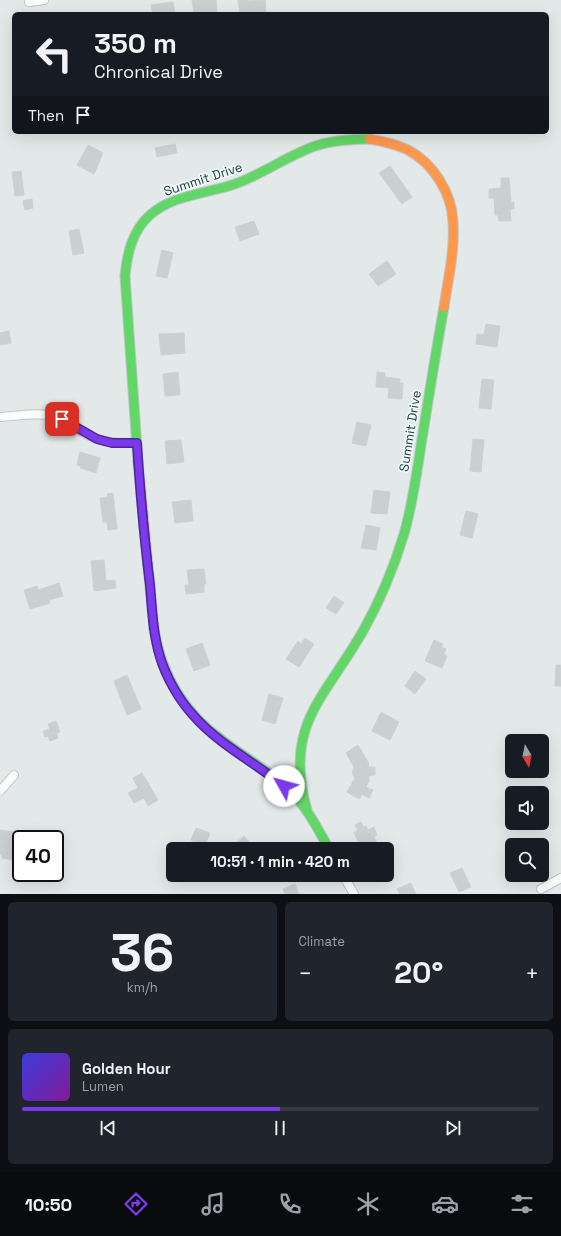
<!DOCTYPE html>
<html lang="en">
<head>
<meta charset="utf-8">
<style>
  :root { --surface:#171b24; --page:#20242c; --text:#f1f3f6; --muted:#9ea1a6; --line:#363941; --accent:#7c3aed }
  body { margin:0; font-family:"Space Grotesk",sans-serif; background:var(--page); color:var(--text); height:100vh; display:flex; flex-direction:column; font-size:15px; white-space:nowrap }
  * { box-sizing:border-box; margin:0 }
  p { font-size:13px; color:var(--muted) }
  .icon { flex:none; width:22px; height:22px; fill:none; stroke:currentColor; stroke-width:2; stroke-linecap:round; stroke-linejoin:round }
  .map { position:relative; height:894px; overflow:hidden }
  .side { display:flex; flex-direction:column; gap:8px; padding:8px; background:#0d0f14; flex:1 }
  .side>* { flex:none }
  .guide { position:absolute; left:12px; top:12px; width:537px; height:122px; border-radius:6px; box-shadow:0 4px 16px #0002; background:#171b24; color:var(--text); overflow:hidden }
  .needle { width:26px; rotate:170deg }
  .fabs { position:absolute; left:505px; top:734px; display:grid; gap:8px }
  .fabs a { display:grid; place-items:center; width:44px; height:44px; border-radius:6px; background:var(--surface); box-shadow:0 4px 16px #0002; font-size:20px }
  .speed { position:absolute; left:12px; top:830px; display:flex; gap:8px; font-size:20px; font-weight:700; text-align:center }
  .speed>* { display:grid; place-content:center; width:52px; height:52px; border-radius:50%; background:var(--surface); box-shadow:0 4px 16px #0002; line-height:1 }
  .speed .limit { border:2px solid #111; border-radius:6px; background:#fff; color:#111 }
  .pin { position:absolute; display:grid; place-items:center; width:34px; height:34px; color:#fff; margin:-17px; border-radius:8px; box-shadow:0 2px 6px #0006 }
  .me { position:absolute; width:44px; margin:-22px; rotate:308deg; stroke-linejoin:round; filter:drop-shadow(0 0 3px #0008) }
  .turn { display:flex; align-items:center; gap:14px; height:84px; padding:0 16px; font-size:18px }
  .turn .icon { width:52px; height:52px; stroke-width:2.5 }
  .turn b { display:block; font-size:28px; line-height:34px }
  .then { display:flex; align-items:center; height:38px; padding:0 16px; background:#0003; gap:8px; font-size:15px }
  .big { font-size:30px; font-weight:700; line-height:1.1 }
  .side .tile { flex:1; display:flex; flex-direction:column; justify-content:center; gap:6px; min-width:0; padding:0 14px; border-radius:6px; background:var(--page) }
  .side .dial { align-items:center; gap:0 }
  .dial b { font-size:52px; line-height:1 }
  .song { display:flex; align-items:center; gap:12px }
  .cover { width:48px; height:48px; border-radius:6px; background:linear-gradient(135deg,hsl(240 70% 55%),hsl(290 70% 35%)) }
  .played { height:4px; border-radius:2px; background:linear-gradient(90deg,var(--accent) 50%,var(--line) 50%) }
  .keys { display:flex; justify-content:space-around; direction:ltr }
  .heat { display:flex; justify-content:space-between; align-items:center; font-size:22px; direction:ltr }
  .side .tiles { flex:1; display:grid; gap:8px; grid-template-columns:1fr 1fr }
  .tile:last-child { grid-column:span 2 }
  .trip { position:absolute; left:166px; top:842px; width:228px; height:40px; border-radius:6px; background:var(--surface); box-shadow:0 4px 16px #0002; font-weight:700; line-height:40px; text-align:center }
  .menu { display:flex; height:64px; justify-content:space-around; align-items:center; background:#090b0e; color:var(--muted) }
  .menu .icon { width:28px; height:28px }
  .menu .active { color:var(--accent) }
  .menu b { font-size:18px; color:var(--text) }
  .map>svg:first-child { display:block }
</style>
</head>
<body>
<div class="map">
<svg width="561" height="894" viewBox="0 0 561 894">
  <rect width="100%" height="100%" fill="#e2e9e8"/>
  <path fill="#c9d0cf" stroke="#cbd2d1" d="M192,0H216L217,12L194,14Z
    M238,0H248V1L265,0L266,12L240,14Z
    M173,2L175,14H153L151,5Z
    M175,144L177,153L157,157L155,148Z
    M88,145L103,153L94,174L77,165Z
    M390,166L412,197L402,204L379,173Z
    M21,171L24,195L15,196L12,172Z
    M501,178H509L511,203L514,202V209H510L511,221H499L498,215H495L494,198H489V189L501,188Z
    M32,199L33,208L25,210L23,201Z
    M254,221L259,234L240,241L235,227Z
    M79,229L84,253L73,255L69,231Z
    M162,250L173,253L167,278L156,276Z
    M387,261L396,274L378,286L369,274Z
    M486,324L500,326L497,347L476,344L477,334L484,335Z
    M9,331L11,343L0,345V333Z
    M184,333L185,353L161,355L159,334Z
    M178,372L180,395L165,396L163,374Z
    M377,372L385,373V377L400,379L399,383H403L402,399L388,398L389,388L376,387Z
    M482,379L494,380L491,409L479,408Z
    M357,422L371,425L366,446L352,443Z
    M473,439L484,440L481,472L470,471Z
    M181,440L184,462L167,464L165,441Z
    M80,452L100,458L96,473L80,468L81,466L77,465Z
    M374,490L390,492L387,514L371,513Z
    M113,493L117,529L108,530L107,522H103L100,498L108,497L107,494Z
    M191,500L193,521L175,523L172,502Z
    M466,511L478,514L472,538L460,535Z
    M366,525L380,528L376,550L361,548Z
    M104,560L106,581L115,580L116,588L94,591L91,561Z
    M204,569L206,584H204V592L186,594L185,585H189L187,570Z
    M59,583L63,596L49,600L50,603L30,609L24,590L37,586L38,590Z
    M334,596L344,603L336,614L326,608Z
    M305,638L314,644L299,667L286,659L298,641L301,644Z
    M434,640L443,644L441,647L446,649L444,654L447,656L442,668L425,661Z
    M202,643L210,665L194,671L186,649Z
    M556,665H561V686H555Z
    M415,671L426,679L415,694L405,686Z
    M127,675L141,709L127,715L114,681Z
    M269,694L283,698L275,724L262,720Z
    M381,712L399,722L390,740L372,731Z
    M56,721L60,732L57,733L58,738L50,741L48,736L45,737L43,731L50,729L48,724Z
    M358,745L368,762L369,767H375V775L369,776V781L366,787L373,790L369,798L362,794L359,799L347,792L355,778L352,773L354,767L346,753Z
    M142,773L158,800L148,806L144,798L134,803L128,793L138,788L133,778Z
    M361,822L364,827L366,826L368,830L374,827L377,835L374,837L379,847L375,849H362L354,833L358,830L355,825Z
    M196,828L210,833L205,846L191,840Z
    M0,830L19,833L14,860L2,858V855L0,854Z
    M244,836L255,849H239L235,844Z
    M462,868L471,887L459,892L450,873Z
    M411,883L416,894H400L397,889Z
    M295,884L299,894H285L283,889Z"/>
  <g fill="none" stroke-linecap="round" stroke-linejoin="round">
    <g stroke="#bfc5c5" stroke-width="10">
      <path id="street" d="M29,2L44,0
        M0,417C17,416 37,412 53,416C69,421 81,434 97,439C110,444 124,443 137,443
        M0,791L14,775
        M343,875L354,894
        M541,889L561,878"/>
    </g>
    <g stroke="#bdc6c6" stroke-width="11">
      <path id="fast" d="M138,462L125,276C127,254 132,231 150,215C174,194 206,194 235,184C263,174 287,156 315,146C333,140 351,139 369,139
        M154,629C161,674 184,713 222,740C243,756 266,769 286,787C305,804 317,827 329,849
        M307,810C283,725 325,698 363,631C380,601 394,567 404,534C413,503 417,471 422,439C429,395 436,351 444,307"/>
    </g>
    <g stroke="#bdc6c6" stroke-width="11">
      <path id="slow" d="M369,139C383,141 395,144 408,150C433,163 452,193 453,222C455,251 448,279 444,307"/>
    </g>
    <g stroke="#bdc6c6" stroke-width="11">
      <path id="jam" d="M138,462L154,629"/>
    </g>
    <use href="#street" stroke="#fbfcfc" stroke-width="8"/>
    <use href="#fast" stroke="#63d668" stroke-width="9"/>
    <use href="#slow" stroke="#ff974d" stroke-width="9"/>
    <use href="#jam" stroke="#b3261e" stroke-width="9"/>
  </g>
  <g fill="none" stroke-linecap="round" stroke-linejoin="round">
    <g stroke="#51269a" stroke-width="10">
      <path id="route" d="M62,419L97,439L112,443H137C140,490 144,538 150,585C152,609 153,634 160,657C166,677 179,700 193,715C218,744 254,762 284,786"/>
    </g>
    <use href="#route" stroke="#7c3aed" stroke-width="7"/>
  </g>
  <g text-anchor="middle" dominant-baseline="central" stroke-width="3.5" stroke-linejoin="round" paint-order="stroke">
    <g font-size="13" fill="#1e3a3d" stroke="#eff8f7">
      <text transform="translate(203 179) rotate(-18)">Summit Drive</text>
      <text transform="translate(410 431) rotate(-81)">Summit Drive</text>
    </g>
  </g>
</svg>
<div class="fabs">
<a><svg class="needle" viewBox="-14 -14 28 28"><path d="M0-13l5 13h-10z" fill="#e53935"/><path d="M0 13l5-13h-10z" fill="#9ea1a6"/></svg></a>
<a><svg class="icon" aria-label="sound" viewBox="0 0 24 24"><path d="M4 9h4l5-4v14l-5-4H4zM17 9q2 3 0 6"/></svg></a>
<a><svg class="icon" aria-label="search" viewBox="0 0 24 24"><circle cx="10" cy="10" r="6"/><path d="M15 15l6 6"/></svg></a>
</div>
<div class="speed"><div class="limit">40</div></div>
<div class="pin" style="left:62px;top:419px;background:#d93025"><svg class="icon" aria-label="arrive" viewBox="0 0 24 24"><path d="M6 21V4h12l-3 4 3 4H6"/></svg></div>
<svg class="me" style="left:284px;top:786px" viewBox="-20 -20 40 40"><circle r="19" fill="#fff"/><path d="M0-13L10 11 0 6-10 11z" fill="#7c3aed"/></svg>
<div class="trip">10:51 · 1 min · 420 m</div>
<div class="guide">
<div class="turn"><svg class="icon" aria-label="left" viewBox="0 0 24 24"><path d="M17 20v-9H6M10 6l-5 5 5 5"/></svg><div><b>350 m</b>Chronical Drive</div></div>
<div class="then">Then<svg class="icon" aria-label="arrive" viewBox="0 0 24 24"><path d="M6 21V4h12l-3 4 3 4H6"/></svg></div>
</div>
</div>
<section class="side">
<div class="tiles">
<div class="tile dial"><b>36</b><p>km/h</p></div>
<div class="tile"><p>Climate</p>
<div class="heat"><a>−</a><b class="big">20°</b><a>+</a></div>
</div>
<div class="tile">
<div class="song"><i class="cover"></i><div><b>Golden Hour</b><p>Lumen</p></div></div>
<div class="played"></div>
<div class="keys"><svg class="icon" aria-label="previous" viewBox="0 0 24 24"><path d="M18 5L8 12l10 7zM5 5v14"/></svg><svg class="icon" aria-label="pause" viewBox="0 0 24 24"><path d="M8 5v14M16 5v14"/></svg><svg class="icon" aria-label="next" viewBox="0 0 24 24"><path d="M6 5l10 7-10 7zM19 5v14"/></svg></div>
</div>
</div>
</section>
<nav class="menu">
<b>10:50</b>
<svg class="icon active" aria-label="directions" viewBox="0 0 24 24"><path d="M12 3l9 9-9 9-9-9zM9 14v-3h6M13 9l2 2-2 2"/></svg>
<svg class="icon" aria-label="music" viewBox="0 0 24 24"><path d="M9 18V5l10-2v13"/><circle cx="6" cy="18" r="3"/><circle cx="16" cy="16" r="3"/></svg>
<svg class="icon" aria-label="phone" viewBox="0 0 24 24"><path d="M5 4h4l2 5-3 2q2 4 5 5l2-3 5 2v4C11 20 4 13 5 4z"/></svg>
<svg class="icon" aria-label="climate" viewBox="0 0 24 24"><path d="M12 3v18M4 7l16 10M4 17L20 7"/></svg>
<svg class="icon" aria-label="car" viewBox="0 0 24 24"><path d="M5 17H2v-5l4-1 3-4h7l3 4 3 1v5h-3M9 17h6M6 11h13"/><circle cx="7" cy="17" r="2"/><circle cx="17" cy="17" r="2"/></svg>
<svg class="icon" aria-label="filters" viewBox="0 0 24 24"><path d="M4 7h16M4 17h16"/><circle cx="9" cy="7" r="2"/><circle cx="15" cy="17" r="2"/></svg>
</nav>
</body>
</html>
